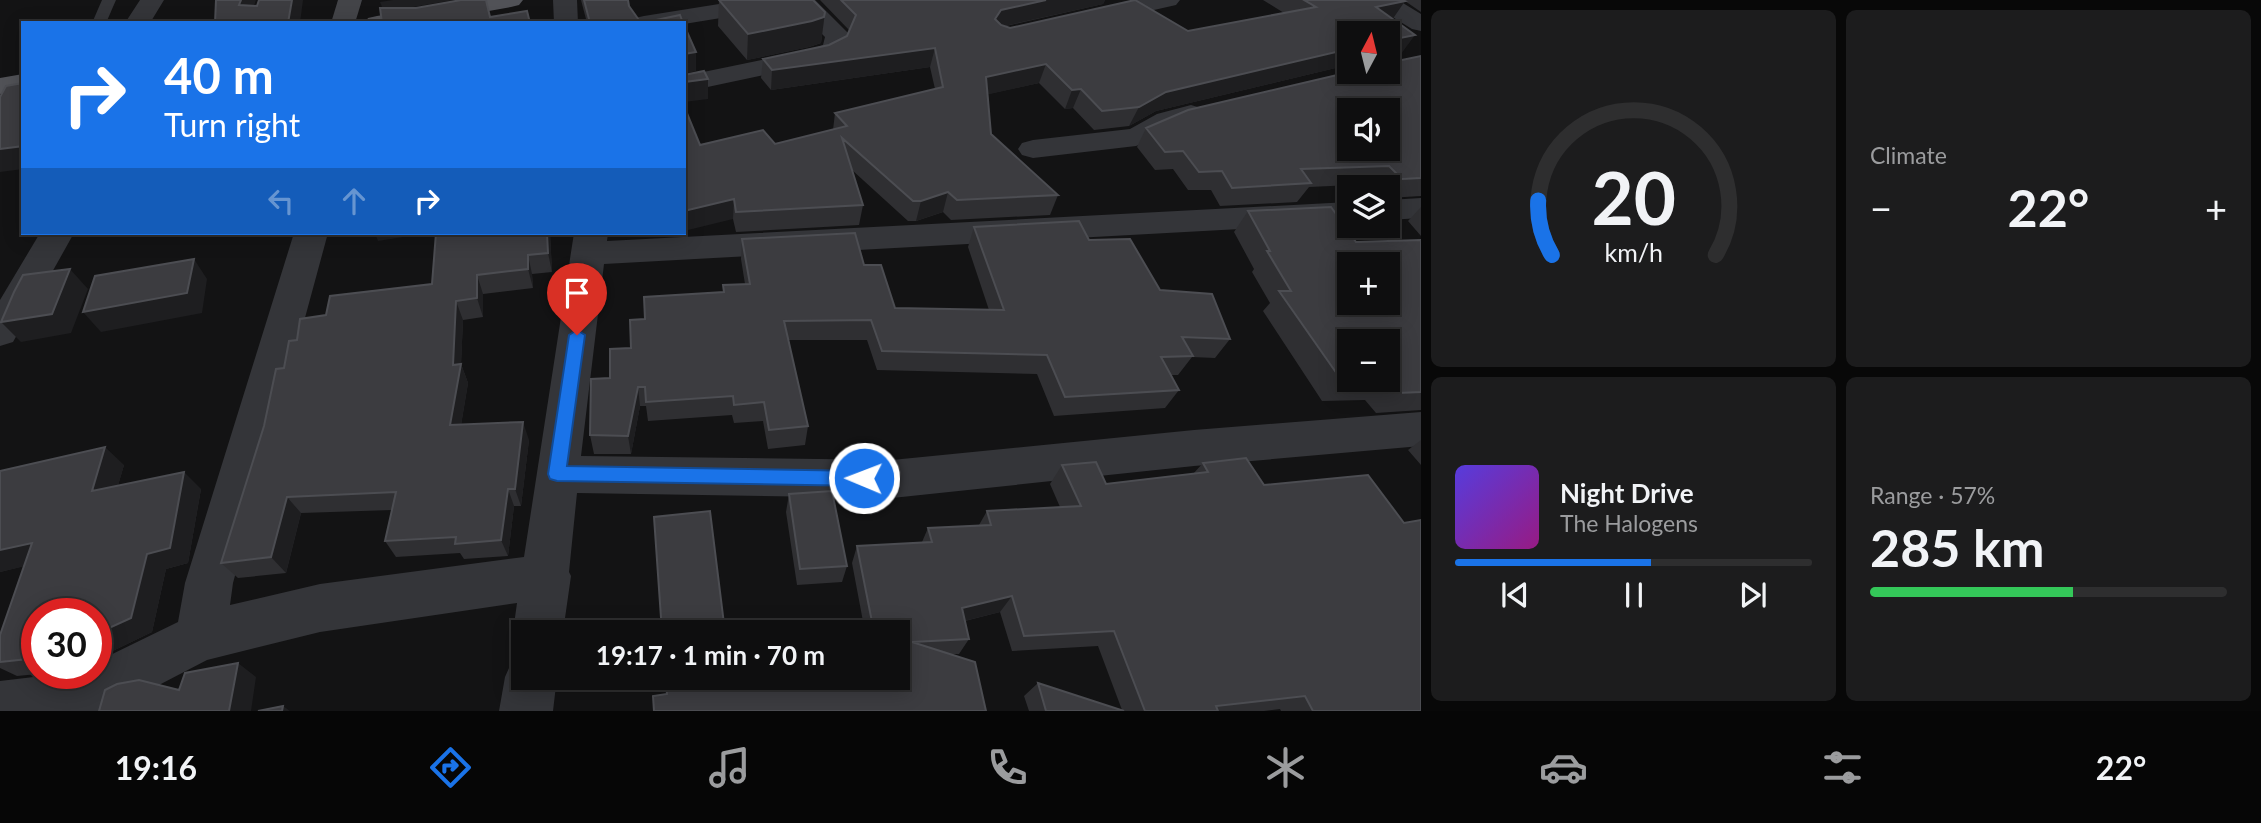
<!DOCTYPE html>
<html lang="en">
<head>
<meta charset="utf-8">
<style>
  :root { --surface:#0e0e0f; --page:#1c1c1d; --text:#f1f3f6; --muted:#9b9c9e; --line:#2e2e2f; --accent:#1a73e8 }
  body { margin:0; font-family:Lato,sans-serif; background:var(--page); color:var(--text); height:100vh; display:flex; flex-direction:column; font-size:26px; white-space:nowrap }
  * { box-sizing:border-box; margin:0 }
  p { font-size:23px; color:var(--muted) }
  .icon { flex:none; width:38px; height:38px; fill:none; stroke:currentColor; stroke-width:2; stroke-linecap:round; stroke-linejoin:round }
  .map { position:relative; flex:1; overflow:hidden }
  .drawer { display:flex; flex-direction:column; gap:10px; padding:10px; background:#080808; width:840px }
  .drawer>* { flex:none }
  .top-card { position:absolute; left:21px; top:21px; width:665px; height:214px; border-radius:0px; box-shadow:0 4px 18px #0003,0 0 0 2px var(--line); background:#1a73e8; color:#fff; overflow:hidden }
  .needle { width:46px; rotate:7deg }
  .fabs { position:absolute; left:1337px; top:21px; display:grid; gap:14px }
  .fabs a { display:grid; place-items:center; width:63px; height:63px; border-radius:0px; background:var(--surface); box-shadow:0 4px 18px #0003,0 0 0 2px var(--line); font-size:35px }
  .speed { position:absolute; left:21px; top:598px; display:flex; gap:14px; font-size:35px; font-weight:700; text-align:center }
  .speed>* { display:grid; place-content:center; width:91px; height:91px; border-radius:50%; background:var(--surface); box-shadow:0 4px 18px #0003,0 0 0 2px var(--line); line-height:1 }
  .speed .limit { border:10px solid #d22; background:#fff; color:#111 }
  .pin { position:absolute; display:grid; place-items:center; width:60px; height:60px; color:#fff; margin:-72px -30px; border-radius:50% 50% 50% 0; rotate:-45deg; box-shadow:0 0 7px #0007 }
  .pin .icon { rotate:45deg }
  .me { position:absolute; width:77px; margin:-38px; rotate:271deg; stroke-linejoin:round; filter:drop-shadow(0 0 5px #0008) }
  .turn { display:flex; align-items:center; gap:24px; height:147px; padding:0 28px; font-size:32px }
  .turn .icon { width:91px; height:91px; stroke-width:2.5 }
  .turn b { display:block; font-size:49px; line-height:60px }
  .lanes { display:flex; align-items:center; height:66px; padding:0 28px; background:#0003; justify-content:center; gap:35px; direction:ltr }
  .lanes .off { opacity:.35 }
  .big { font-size:52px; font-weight:700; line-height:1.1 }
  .drawer .widget { flex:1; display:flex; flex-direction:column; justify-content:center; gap:10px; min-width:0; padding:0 24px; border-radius:10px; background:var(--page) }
  .drawer .dial { align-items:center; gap:0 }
  .dial svg { height:182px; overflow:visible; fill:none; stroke:var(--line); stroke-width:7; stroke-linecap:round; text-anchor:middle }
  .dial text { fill:var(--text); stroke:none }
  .song { display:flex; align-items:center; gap:21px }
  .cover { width:84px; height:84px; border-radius:10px; background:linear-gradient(135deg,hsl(250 70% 55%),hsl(310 70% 35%)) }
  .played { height:7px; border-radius:4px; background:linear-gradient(90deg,var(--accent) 55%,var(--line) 55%) }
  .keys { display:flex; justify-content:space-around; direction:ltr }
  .heat { display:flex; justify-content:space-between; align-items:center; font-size:38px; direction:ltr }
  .charge { height:10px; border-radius:5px; background:linear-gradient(90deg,#34c759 57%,var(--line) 0) }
  .drawer .tiles { flex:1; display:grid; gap:10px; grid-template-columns:repeat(2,1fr) }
  .trip { position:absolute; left:511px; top:620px; width:399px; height:70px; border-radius:0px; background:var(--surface); box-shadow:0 4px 18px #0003,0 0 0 2px var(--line); font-weight:700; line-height:70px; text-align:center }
  .dock { display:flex; height:112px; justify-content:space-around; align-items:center; background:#060606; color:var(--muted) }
  .dock .icon { width:49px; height:49px }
  .dock .on { color:var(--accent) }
  .dock b { font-size:32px; color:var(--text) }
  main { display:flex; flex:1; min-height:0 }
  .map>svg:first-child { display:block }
</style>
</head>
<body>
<main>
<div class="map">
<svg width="1421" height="711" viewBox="0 0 1421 711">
  <rect width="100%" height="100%" fill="#131314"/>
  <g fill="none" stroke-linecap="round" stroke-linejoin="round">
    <path fill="#343539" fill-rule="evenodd" d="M102,0H116L106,23H92Z"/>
    <path fill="#343539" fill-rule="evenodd" d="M140,0H164L150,23H125Z
      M553,0H577L578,23H554Z
      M744,0H815L851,36C846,53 842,56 826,62L684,92V76L810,50L823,45L825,37L798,10L783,8L684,24L632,23L635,18L644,16Z
      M1136,0H1180L1176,5L1092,24L1083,22L1080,17L1083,12Z
      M1369,0H1398L1421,14V31L1412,29L1373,5Z
      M1191,105L1201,108L1205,114L1201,120L1177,126L1162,136L1136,146L1033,158L1022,155L1018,149L1022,143L1033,140L1130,129L1157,114Z
      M1421,198V218L1388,220V200Z
      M1349,202V223L604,264L581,456L892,460L1194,430L1421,412V446L1194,466L892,498L577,493L569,572L571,576L563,632H523V651L513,632L517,603L320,632L207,660L109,711H0V681L59,674H96V662L178,622L185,583L294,233H328L233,583L230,605L320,584L524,557L574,233H608L607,241Z
      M40,233H74L13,342L0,346V300Z
      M523,654V677H557L553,711H499L505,677L513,659Z"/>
    <path fill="#434448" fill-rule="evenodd" d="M338,0H362L355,23H331Z"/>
    <path fill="#515257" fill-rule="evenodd" d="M469,0H523L519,5L511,7L421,23H365L368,18L377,16Z
      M23,74V90L0,94V78Z"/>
  </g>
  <path fill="#2f2f32" d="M581,0H628L629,7L641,23H587Z
    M719,0L825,12L821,43L809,47L747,60L718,26Z
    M820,0H1105L1103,4L1006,26L1010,28L1188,31L1284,13L1263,0H1421V12L1405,1L1392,19L1401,54L1396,55L1392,59L1402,60L1421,56V196L1388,198V187H1377L1374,184L1309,187L1297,202L1220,206L1211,190H1188L1173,169L1155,170L1137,147L1146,128L1388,72V33H1349V66L1348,65L1156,111L1129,126L1094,130L1073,108L1065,109L1039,83L988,94L991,134L1058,195L1050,215L951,220L943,212L916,221H908L852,170L863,205L859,225L736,232L733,219L700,145L775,144L833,130L835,113L935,89L930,67L771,90L761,78L763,59L829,45L847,36L849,30Z
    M1421,207V236L1408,221Z
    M1248,211L1356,242L1421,240V410L1376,413L1365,400L1322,401L1263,311L1270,303L1252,272L1254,269L1234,232Z
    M974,227L1089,240L1230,339L1215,358L1192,357L1178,375H1171L1179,390L1165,408L1054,416L1037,374L877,370L867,340H788L808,426L805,445L768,449L763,421L734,423L732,415L648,421L646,406H640L631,454H594L590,435L610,378L631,348L723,292V285L745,284L741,259L742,239L864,265L895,308L989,310L968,247Z
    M550,233L552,272L532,274L533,288L483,294V317L463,320L461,364L468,383L461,425L529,440L521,506H514L508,556L464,559L460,553L396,557L385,541L392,510L301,513L286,573L238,578L221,563L284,368L297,340L326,315L432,284Z
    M634,233H675L664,235L636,237Z
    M1421,440V465L1408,450Z
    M1246,458L1264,485L1368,475L1404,523L1421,520V711H1281L1280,709L1264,711H1029L1024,696L1038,683L1122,710L1098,646L1012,651L1000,612L965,621L969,639L959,654H949L975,662L986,711H654L653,696L667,694L665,677H731L732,686L804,677H898V632H865L852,563L857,546L922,542L928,528L979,525L987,511L1060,507L1050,484L1062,465L1096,462L1106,484L1193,474L1203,463Z
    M124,465L118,485L201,489L188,563L166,569L152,632L96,659V614H37V674H38L17,676L0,668V635L24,566L0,572V471Z
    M789,494L847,566L842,582L797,585L786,512Z"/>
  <path fill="#1e1e20" d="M241,0H256L248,23L239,5Z
    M292,0H303L300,23H288Z
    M393,0H454L384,12L380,2Z
    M1046,0H1105L1103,4L995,28V19L1001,10Z
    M1405,1L1392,20L1376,7Z
    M825,12L821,43L809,47L747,60L748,34Z
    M1415,35L1401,54L1396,55L1399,50L1400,38Z
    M935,48L930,67L771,90L772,70Z
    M1349,49L1348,65L1156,111L1129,126L1139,107L1166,92Z
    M696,52V71L684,74V54Z
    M1046,64L1039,83L981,96L986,77Z
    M708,79V99L684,102V82Z
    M1081,89L1073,108L1065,109L1072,90Z
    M23,146V169L0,172V149Z
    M948,192L943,212L916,221L921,201Z
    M734,199L733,219L684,231V211Z
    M375,233H428L378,241Z
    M547,233H550L552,272L548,253Z
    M664,233H675L664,235Z
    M528,255L532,274L533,288L528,269Z
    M194,259L207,279L202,313L101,332L83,312Z
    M70,269L88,289L71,333L21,342L1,322Z
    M477,275L483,294V317L477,298Z
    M456,301L463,320L461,366V364L468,383L458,443L450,425Z
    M638,387L640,406L631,454L628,436Z
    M523,422L529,440L521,506L515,489Z
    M105,447L124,465L112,507L92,491Z
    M184,472L201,489L188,563L166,569L152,632L96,659V634Z
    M508,489L514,506L508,556L501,540Z
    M287,497L301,513L286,573L271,557Z
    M32,543L55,559L0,572V550Z
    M1012,596L1000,612L952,624L962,608Z
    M238,663L256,677L251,711H229Z
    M283,706L290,711H282Z"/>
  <path fill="#3c3c40" stroke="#4c4d52" stroke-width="2" fill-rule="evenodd" d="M216,0H241L239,5L257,6L259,0H292L288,23H215Z
    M461,0H486L490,17L527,11L530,23H382L380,8H416Z
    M584,0H628L629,6L641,23H590Z
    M719,0H813L825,12L824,17L812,21L748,34Z
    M841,0H1046L1001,10L995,19L1001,25L1010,28L1135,0L1188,31L1316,7L1304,0H1403L1405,1L1376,7L1415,35L1400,38L1399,50H1388V33H1349V49L1166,92L1139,107L1102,111L1081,89L1072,90L1046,64L986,77L991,134L1058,195L957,200L948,192L921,201H913L842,138L863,205L736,212L734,199L684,211V106L700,145L763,130L775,144L847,126L835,113L943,87L935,48L772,70L763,59L829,45L847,36L856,15Z
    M680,15L683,23H642Z
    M684,25L696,52L684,54Z
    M1421,56V178L1402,179L1389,166L1301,169L1311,183L1232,188L1222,171L1199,172L1183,151L1165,152L1146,128L1188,110L1350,72H1388V63L1394,58L1402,60ZM1349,110H1388V149H1349Z
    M704,71L708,79L684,82V75Z
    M23,83V146L0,149V97L6,86Z
    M1331,207L1356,242L1421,240V392L1398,393L1386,380L1342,381L1279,291H1291L1267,251H1270L1248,211ZM1349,264H1388V303H1349ZM1349,341H1388V380H1349Z
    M1079,221L1089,240L1130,239L1160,290L1212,294L1230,339L1182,337L1193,356L1161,357L1179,390L1065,397L1047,355L882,351L871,320L784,321L808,426L769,430L764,402L734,405L733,396L646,402L645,387H638L628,436L590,435L591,379L610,378V349L631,348L630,320L645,319L644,297L724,292L723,285L750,284L742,239L855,233L864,265H881L895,308L1004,310L974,227Z
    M436,233H547L548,253L528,255V269L477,275V298L456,301L453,365L461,364L450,425L523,422L515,489H508L501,540L455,544L456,537L385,541L396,492L287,497L271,557L221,563L264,426L276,369L284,368L289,341L297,340L300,319L326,315L330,296L432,284Z
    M194,259L187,293L83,312L95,276Z
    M70,269L52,314L1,322L14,292L23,275Z
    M105,447L92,491L184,472L170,548L147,554L131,618L96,634V614H37V658L0,662V635L32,543L0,550V471Z
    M1246,458L1264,485L1368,475L1404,523L1421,520V711H1313L1305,696L1216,706L1218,711H1145L1114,631L1024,636L1012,596L962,608L969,639L912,642L975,662L986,711H654L653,696L667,694L665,677H731L732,686L804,677H898V632H874L857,546L932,542L928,528L991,525L987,511L1081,506L1062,465L1096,462L1106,484L1208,472L1203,463Z
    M832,491L847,566L800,569L789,494Z
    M710,511L725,632H662L654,517Z
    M238,663L229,711H99L105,690L117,684L139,680L179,690L185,673Z
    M1038,683L1124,711H1046Z
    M283,706L282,711H258Z"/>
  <path fill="#1a73e8" stroke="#114b97" stroke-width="2" d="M577,330L585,335L567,466L864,471L870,473L873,478L870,484L864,486L557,481L550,479L548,474L569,335Z"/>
</svg>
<div class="fabs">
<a><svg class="needle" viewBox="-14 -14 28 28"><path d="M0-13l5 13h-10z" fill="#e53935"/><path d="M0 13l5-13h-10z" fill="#9b9c9e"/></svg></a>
<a><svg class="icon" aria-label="sound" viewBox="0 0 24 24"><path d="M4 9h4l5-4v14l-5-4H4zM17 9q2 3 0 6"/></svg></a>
<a><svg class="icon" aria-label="layers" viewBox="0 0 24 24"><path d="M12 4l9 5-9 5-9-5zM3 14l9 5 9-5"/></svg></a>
<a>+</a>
<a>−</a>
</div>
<div class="speed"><div class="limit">30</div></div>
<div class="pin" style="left:577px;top:335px;background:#d93025"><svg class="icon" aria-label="arrive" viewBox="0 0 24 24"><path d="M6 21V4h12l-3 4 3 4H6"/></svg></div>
<svg class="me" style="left:864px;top:478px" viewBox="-20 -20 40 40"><circle r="17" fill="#1a73e8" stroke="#fff" stroke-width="3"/><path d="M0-11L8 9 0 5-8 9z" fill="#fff"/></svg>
<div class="trip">19:17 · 1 min · 70 m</div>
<div class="top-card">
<div class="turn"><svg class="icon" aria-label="right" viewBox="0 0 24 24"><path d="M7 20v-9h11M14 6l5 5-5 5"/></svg><div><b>40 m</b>Turn right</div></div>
<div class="lanes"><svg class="icon off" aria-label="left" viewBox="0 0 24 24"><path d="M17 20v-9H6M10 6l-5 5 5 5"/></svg><svg class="icon off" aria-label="ahead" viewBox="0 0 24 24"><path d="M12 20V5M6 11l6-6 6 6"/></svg><svg class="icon" aria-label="right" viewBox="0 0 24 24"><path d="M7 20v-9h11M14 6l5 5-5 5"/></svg></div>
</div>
</div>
<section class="drawer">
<div class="tiles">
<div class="widget dial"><svg viewBox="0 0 100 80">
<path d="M14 69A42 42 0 1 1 86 69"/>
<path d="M14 69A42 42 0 0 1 8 45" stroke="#1a73e8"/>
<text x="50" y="56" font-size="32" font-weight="700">20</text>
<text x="50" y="72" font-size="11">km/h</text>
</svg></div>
<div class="widget"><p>Climate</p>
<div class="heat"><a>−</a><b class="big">22°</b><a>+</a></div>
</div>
<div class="widget">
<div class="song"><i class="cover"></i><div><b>Night Drive</b><p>The Halogens</p></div></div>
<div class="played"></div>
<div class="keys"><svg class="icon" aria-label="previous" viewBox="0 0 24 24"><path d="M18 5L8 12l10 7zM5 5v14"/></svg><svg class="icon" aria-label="pause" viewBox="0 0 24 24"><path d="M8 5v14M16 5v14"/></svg><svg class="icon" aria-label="next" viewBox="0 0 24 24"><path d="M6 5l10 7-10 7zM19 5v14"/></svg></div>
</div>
<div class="widget"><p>Range · 57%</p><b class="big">285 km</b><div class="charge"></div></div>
</div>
</section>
</main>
<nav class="dock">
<b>19:16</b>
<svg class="icon on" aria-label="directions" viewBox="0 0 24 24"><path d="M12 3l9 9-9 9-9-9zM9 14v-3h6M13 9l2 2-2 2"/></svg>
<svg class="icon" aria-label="music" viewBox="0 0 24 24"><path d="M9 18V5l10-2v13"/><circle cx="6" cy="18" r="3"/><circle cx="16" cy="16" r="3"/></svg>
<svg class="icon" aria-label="phone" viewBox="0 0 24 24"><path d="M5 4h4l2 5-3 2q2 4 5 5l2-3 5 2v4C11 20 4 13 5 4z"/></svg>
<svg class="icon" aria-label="climate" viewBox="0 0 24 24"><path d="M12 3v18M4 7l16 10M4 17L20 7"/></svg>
<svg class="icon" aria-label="car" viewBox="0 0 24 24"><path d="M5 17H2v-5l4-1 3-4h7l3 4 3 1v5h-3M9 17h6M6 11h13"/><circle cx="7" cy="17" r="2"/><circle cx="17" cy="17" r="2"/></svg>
<svg class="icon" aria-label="filters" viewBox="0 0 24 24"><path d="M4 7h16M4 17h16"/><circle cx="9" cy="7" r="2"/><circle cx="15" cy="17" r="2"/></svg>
<b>22°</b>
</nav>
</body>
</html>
